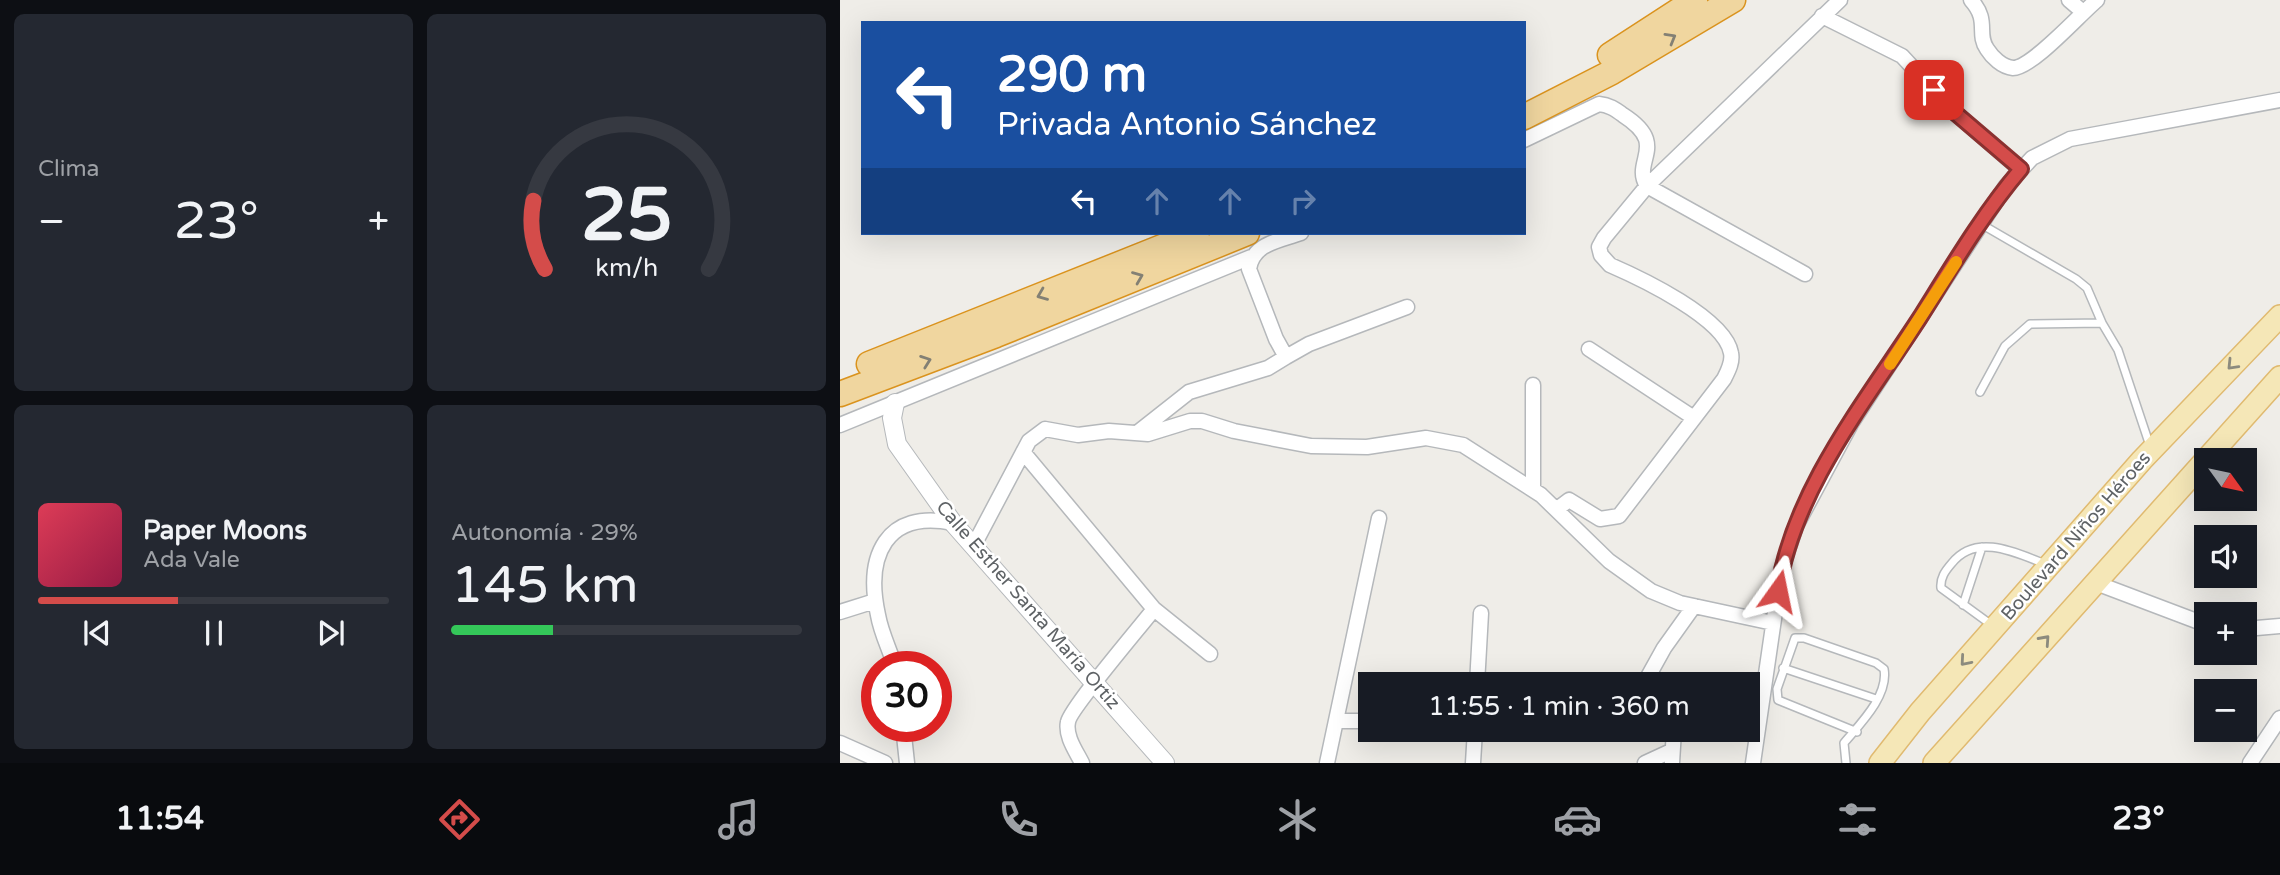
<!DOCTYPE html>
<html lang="es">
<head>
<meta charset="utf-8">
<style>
  :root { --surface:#171b24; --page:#242831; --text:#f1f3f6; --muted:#9ea1a6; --line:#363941; --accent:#d44c4a }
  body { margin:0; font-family:"Varela Round",sans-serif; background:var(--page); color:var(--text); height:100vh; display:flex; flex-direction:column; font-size:26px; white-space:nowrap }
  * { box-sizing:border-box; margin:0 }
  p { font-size:23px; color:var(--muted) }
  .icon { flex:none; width:38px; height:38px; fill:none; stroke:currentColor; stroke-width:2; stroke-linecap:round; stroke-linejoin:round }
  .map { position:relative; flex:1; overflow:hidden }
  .sheet { display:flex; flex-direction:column; gap:14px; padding:14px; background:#0d0f14; width:840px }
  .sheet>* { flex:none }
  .guide { position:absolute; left:21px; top:21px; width:665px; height:214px; border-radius:0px; box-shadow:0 7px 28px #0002; background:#1a4fa0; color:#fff; overflow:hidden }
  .needle { width:46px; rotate:123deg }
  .tools { position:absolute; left:1354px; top:448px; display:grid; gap:14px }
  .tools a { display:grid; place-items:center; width:63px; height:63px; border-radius:0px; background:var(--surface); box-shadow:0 7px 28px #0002; font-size:35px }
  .speed { position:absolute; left:21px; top:651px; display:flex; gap:14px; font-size:35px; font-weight:700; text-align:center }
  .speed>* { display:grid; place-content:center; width:91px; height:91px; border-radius:50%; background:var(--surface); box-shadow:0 7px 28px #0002; line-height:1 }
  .speed .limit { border:10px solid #d22; background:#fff; color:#111 }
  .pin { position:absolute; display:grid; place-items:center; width:60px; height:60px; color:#fff; margin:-30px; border-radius:14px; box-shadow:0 4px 10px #0006 }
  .me { position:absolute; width:77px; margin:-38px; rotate:12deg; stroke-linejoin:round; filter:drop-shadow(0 0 5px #0008) }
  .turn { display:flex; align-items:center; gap:24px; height:147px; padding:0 21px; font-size:32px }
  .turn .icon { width:91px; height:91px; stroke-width:2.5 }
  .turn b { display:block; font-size:49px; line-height:60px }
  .lanes { display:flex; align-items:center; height:66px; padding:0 21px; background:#0003; justify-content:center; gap:35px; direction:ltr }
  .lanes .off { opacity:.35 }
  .big { font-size:52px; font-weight:600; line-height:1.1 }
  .sheet .card { flex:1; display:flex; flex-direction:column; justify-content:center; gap:10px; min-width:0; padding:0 24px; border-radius:10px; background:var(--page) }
  .sheet .dial { align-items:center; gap:0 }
  .dial svg { height:182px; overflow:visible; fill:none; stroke:var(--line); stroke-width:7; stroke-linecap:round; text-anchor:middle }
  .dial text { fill:var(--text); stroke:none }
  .song { display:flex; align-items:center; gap:21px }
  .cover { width:84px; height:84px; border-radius:10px; background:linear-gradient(135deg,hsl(350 70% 55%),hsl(340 70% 35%)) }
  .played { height:7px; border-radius:4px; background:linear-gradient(90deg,var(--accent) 40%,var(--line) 40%) }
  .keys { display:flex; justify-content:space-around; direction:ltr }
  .heat { display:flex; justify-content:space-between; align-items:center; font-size:38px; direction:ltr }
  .charge { height:10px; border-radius:5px; background:linear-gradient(90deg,#34c759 29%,var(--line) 0) }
  .sheet .tiles { flex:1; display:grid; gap:14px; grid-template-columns:repeat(2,1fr) }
  .trip { position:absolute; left:518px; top:672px; width:402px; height:70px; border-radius:0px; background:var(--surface); box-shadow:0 7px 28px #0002; font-weight:600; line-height:70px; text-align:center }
  .tab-bar { display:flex; height:112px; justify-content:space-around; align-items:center; background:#090b0e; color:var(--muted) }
  .tab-bar .icon { width:49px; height:49px }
  .tab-bar .active { color:var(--accent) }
  .tab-bar b { font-size:32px; color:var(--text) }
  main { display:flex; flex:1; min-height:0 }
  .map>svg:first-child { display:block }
</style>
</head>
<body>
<main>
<section class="sheet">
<div class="tiles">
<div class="card"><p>Clima</p>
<div class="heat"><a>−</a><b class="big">23°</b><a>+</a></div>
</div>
<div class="card dial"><svg viewBox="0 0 100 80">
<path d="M14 69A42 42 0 1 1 86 69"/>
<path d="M14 69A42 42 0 0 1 9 39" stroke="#d44c4a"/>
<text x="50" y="56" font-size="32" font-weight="700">25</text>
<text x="50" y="72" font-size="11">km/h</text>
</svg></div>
<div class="card">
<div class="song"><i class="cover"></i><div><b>Paper Moons</b><p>Ada Vale</p></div></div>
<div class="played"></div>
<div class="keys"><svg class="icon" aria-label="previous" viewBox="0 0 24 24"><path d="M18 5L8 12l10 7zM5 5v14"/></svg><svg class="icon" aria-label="pause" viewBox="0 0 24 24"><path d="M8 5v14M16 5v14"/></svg><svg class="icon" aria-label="next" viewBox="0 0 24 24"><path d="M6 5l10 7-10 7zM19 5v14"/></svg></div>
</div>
<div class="card"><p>Autonomía · 29%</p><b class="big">145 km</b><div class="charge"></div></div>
</div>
</section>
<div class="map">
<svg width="1440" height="763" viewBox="0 0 1440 763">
  <rect width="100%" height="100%" fill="#efede8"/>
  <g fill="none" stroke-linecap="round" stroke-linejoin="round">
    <g stroke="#b5b8bb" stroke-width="10">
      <path id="service" d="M1141,224L1236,279L1247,288L1262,323
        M1140,392L1165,346L1190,324L1262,323L1278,350L1310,446
        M1123,605L1142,547
        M1153,626L1101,588C1100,578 1105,571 1112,563C1136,533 1175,552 1205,564
        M943,668L1036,699
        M1006,763L1004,743C1019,725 1049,696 1044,669L1036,663L964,638H955L937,689L938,700L1017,732"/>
    </g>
    <g stroke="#b5b8bb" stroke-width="17">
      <path id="minor" d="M1131,0C1150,21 1136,33 1147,49C1152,57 1162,67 1173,68C1192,68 1240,14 1257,0
        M1229,0L1243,12
        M982,16L1062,56L1113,111L1180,169
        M684,140L759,104C769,105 775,109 783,115C830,145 791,161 807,186L965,274
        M461,233C439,241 413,243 409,269L436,339L446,357L469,344L567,307
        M749,349L854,418
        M693,385V490
        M0,425L411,257
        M297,433L349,392L428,368L446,357
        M183,452L314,609C300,627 230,709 228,722C225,736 236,751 242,763
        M717,509L729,500L760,519L779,516L884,379C888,371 893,362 891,353C885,318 800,278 770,265L761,255L759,247L764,238L807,186L1000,0
        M134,545L189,441L205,429L238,435L269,431L308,434L350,421H362L394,431L471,446L527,447L586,438L623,445L701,495L769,561L811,591L840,603L933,623
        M1256,583L1367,625
        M314,609L370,654
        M0,612L35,601
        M1405,629L1440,626
        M55,667C50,650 41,633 38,615C25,556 46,509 113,523
        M637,684L641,613
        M804,684L824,648L854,606
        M496,721H530
        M63,726L67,763
        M0,743L45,763
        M487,763L539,518
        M633,763L635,730
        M805,763L831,751
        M832,763L834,730
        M913,763L941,571L956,526L1012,422L1166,186L1192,158L1230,139L1440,100
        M1410,763L1440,718"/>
    </g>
    <g stroke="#b5b8bb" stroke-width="20">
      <path id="tertiary" d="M55,403L52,418L57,444L113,523L325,763"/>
    </g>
    <g stroke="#e0ba70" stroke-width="24">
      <path id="primary" d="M1040,763L1080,712L1302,460L1440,316
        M1094,763L1440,377"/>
    </g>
    <g stroke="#da931e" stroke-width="27">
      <path id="motorway" d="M770,55L855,0
        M684,117L772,72L893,0
        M29,364L357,233
        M0,394L156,335L407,233"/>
    </g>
    <use href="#service" stroke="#fff" stroke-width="7"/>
    <use href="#minor" stroke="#fff" stroke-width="14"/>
    <use href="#tertiary" stroke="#fff" stroke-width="18"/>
    <use href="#primary" stroke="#f5e7b7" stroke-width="21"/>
    <use href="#motorway" stroke="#f0d69f" stroke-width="24"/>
  </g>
  <defs><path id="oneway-chevron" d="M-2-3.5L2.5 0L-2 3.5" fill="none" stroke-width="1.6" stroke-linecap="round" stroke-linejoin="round" transform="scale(1.75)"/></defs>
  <g stroke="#838074">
    <use href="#oneway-chevron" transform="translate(831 38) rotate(-30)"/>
    <use href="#oneway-chevron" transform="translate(298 277) rotate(-22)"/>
    <use href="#oneway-chevron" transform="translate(202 295) rotate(158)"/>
    <use href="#oneway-chevron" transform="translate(86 361) rotate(-20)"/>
  </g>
  <g stroke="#8c8b7e">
    <use href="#oneway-chevron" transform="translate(1392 365) rotate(134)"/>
    <use href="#oneway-chevron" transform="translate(1205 640) rotate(-48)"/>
    <use href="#oneway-chevron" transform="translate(1125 661) rotate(131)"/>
  </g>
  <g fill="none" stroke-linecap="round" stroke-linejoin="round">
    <g stroke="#8a3130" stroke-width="18">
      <path id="route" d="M938,591C953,491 1025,402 1079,319C1111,268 1142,215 1181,169L1113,111L1094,90"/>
    </g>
    <use href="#route" stroke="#d44c4a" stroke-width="12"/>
    <path stroke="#f59e0b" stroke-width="12" d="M1050,364L1116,262"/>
  </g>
  <g text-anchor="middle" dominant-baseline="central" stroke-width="5" stroke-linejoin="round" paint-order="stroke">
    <g font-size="19" fill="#5f6366" stroke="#fff">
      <text transform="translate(1236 536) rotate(-49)">Boulevard Niños Héroes</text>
      <text transform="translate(188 605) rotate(49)">Calle Esther Santa María Ortiz</text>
    </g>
  </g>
</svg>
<div class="tools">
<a><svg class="needle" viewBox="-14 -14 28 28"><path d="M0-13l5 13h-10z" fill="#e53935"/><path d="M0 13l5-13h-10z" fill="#9ea1a6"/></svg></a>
<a><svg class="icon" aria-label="sound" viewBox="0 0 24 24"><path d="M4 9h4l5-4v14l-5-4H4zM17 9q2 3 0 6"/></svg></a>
<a>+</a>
<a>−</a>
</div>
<div class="speed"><div class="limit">30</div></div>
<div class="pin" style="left:1094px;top:90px;background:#d93025"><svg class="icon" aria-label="arrive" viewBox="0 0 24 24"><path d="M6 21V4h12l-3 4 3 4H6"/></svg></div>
<svg class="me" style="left:938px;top:591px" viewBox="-20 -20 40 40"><path d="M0-17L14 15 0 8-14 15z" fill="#d44c4a" stroke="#fff" stroke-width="4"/></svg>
<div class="trip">11:55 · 1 min · 360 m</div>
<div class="guide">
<div class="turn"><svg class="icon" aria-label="left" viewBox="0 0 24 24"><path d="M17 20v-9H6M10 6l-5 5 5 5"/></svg><div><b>290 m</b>Privada Antonio Sánchez</div></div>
<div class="lanes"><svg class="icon" aria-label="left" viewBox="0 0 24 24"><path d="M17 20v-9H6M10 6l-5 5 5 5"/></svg><svg class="icon off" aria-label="ahead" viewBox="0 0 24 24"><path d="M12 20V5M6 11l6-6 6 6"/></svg><svg class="icon off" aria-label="ahead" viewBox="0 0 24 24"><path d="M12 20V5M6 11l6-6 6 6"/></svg><svg class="icon off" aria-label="right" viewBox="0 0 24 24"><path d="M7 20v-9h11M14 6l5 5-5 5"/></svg></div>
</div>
</div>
</main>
<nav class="tab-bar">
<b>11:54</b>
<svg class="icon active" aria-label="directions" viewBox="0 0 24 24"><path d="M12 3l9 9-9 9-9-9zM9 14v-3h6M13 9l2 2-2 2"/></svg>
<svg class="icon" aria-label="music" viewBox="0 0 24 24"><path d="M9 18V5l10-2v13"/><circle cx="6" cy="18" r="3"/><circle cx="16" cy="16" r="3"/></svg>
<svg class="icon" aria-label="phone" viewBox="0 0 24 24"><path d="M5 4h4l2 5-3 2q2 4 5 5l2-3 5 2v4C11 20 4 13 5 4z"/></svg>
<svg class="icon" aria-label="climate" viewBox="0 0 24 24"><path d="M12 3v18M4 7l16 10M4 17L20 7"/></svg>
<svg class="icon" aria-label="car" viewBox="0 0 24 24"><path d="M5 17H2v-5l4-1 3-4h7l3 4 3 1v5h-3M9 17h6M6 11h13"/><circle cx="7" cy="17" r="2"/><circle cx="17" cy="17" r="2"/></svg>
<svg class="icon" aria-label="filters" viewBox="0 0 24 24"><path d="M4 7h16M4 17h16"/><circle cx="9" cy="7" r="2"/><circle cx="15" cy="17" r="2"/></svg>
<b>23°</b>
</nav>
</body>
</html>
